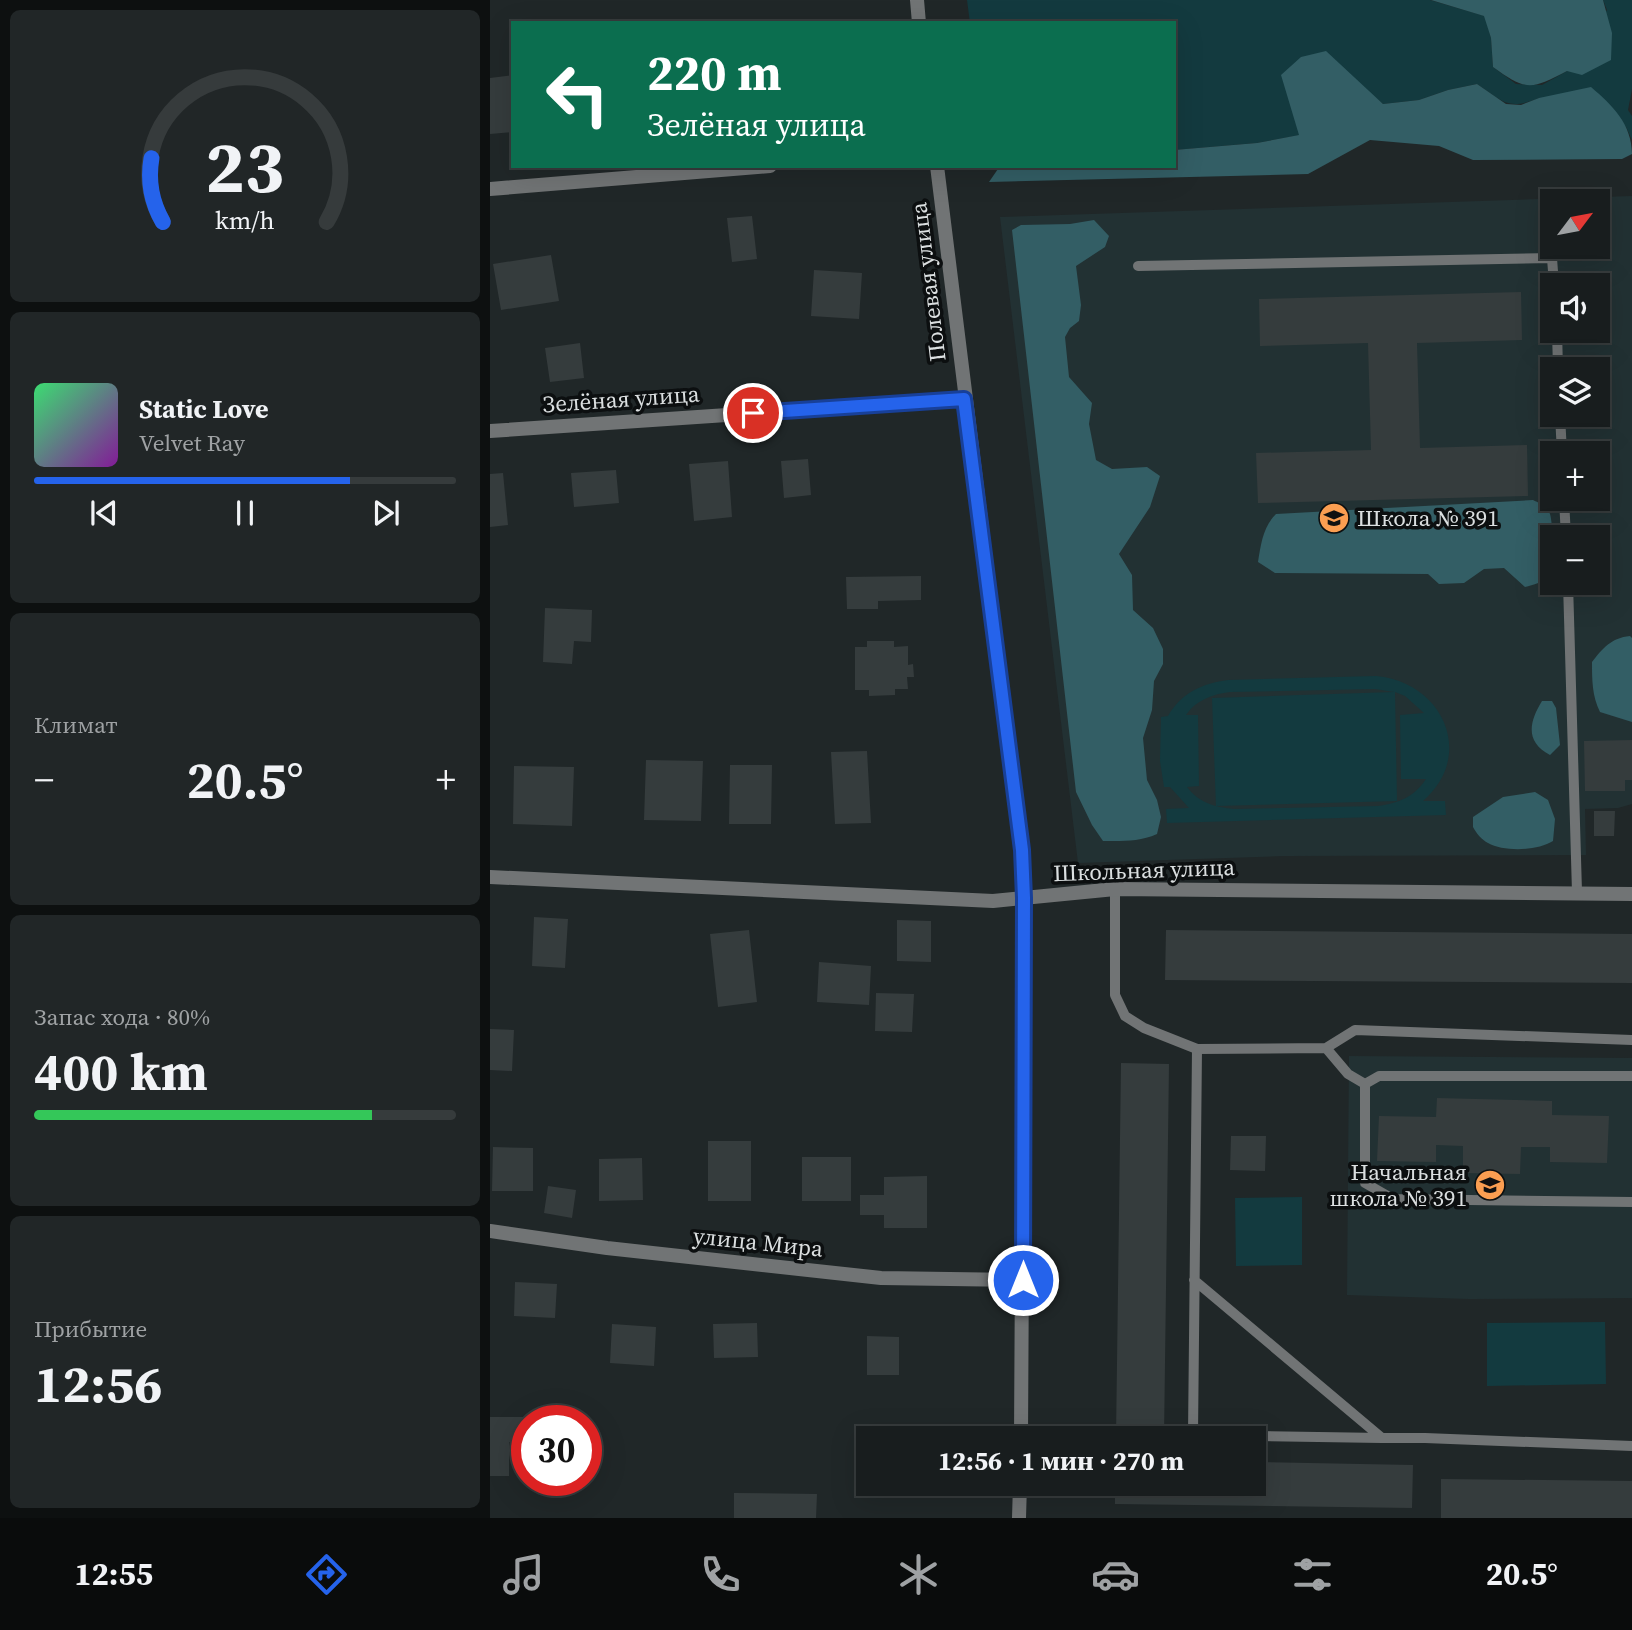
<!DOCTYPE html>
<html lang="ru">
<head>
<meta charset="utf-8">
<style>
  :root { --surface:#181d1e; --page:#212627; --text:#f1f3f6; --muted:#9fa2a4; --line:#363b3c; --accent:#2563eb }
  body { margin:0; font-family:"Source Serif 4",serif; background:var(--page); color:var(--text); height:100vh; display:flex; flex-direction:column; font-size:26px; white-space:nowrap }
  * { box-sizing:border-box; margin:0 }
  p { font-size:23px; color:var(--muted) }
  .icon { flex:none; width:38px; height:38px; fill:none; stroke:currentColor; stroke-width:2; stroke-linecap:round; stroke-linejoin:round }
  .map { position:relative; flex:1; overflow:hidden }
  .side { display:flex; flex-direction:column; gap:10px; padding:10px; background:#0d1010; width:490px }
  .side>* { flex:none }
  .top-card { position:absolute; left:21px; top:21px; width:665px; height:147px; border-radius:0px; box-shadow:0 7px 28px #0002,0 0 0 2px var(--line); background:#0b6e4f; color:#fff; overflow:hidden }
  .needle { width:46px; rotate:58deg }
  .fabs { position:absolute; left:1050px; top:189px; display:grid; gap:14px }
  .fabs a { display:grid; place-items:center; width:70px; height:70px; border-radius:0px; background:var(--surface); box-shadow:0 7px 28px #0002,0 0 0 2px var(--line); font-size:35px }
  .speed { position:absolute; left:21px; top:1405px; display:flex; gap:14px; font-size:35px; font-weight:700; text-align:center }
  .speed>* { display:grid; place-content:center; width:91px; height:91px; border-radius:50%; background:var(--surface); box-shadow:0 7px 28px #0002,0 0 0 2px var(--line); line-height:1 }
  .speed .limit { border:10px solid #d22; background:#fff; color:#111 }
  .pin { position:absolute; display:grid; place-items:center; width:60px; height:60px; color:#fff; margin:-30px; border:4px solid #fff; border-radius:50%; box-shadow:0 2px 7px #0007 }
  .me { position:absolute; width:77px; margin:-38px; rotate:0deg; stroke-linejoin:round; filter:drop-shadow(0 0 5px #0008) }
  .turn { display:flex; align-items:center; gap:24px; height:147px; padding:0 21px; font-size:32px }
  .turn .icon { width:91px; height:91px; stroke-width:2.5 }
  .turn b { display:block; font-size:49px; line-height:60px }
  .big { font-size:52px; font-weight:700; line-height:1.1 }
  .side .widget { flex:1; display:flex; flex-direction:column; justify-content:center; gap:10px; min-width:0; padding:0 24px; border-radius:10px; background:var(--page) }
  .side .dial { align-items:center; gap:0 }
  .dial svg { height:182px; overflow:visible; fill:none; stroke:var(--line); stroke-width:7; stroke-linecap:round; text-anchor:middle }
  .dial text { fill:var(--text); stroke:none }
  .song { display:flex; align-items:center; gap:21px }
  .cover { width:84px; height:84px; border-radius:10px; background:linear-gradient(135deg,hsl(140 70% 55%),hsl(290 70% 35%)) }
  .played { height:7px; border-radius:4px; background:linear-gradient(90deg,var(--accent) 75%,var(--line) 75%) }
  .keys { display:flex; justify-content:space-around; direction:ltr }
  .heat { display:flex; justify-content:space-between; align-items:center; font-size:38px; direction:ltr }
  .charge { height:10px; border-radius:5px; background:linear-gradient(90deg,#34c759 80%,var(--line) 0) }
  .trip { position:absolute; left:366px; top:1426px; width:410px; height:70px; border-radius:0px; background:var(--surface); box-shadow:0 7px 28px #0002,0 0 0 2px var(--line); font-weight:700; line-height:70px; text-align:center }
  .menu { display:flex; height:112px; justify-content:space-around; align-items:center; background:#0a0c0c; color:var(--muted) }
  .menu .icon { width:49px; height:49px }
  .menu .on { color:var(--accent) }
  .menu b { font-size:32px; color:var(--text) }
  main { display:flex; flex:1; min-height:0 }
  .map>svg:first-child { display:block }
</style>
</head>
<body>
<main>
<section class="side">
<div class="widget dial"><svg viewBox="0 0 100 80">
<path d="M14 69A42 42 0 1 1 86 69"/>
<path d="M14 69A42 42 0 0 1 9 41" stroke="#2563eb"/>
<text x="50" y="56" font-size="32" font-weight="700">23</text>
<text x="50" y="72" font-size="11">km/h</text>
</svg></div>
<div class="widget">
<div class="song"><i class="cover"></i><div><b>Static Love</b><p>Velvet Ray</p></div></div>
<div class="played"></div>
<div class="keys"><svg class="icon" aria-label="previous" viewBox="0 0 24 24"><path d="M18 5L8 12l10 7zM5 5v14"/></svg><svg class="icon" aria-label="pause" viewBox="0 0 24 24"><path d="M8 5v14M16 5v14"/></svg><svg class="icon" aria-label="next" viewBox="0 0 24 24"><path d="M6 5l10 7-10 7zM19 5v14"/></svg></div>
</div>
<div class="widget"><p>Климат</p>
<div class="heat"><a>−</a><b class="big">20.5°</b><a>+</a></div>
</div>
<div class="widget"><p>Запас хода · 80%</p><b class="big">400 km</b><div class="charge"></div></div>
<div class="widget"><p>Прибытие</p><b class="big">12:56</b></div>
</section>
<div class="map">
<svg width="1142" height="1518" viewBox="0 0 1142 1518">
  <rect width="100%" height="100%" fill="#202728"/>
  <path fill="#223133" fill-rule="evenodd" d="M1142,196V804L1128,808L1095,809L1096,855L793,856L588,863L510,217ZM1062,201H1108V247H1062ZM1062,285H1108V331H1062ZM1062,369H1108V415H1062ZM1062,453H1108V499H1062ZM1062,537H1108V583H1062Z
    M859,1056L1142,1058V1298L979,1299L857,1295Z"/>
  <path fill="#133a3f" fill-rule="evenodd" d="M477,0H940L995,16L1001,38L1003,67L1026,84L1052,85L1077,71L1117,10L1113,0H1142V89L1138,110L1142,116V140L1136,127L1049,98C1017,111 1013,101 987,84L958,90L929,100L893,104L876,90L810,135L767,143L684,150V23H480Z
    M886,676C953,682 986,755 933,801H955L956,815L677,823L676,809L699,808L680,787H674L670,761L671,717L678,716C691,693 713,683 738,680ZM885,689L904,692L722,698L726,806L907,801L905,692L915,696L934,713L910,715L911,779H936C924,797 909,803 888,806L744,809C725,807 709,803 697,787L709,786L708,715H696C706,700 723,694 740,692Z
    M812,1197V1265L746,1266L745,1198Z
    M1115,1322L1116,1384L997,1386V1323Z"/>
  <path fill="#335e65" d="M941,0H1113L1122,33L1121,60L1092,75L1077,71C1041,90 1036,91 1003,67L1001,38L994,16Z
    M836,51L893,104L929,100L958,90L987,84L1016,104L1031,105L1049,98L1101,87C1122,105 1142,124 1142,154L1132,159L983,160L949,146L880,140L818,174L499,182L510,166H684V150L767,143L809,135L791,75L811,57Z
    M604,220L619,236L615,247L586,266L591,305L589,321L580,328L575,337L579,377L602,403L599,424L606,460L622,469L657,467L670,476L660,507L629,554L642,575L643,610L663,628L673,649V664L664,681L662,710L653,738L657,780L667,800L671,817L667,834C649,842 632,841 613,841L602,825L586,792L522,230L531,225L580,224Z
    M1043,500C1049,503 1057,506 1060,514C1063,524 1065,566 1059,575C1054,582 1043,585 1035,587L1014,568L994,569L974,583L949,584L938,574L785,573L768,562C771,544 773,527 786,514Z
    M1140,636L1142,638V722L1110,712C1102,696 1102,680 1102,662C1113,648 1121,638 1140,636Z
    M1052,701H1062L1066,708L1070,745L1060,755C1035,742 1039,722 1052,701Z
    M1045,792L1058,800L1065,819L1063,841C1047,851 1014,852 998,843C992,840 986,833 983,827V817L1013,797Z"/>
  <path fill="#353c3d" d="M23,75V132L0,134V78Z
    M262,216L267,259L242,262L237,218Z
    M61,255L69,301L11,310L3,264Z
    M324,270L372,273L369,319L321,316Z
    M1031,292L1032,340L927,343L930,448L1037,445L1038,496L768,503L766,453L881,450L878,343L770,346L769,299Z
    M90,343L94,378L60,382L55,348Z
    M318,459L321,495L294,498L291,461Z
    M238,461L242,517L204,521L199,464Z
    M126,470L129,503L84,507L81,473Z
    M13,473L18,525L0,527V474Z
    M431,576V600L388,601V609H357L356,577Z
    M55,608L102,610L101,642L84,641L82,664L53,662Z
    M377,641H404V647L418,646V665L423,664L424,677H417L418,689H405V695L379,696V690H365V647H377Z
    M1142,740V780H1135V791H1095L1094,741Z
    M377,751L381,823L345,824L341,752Z
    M156,760L213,761L211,821L154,820Z
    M240,765H282L281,824H239Z
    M24,766L84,767L82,826L23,824Z
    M1104,811H1125L1124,836H1104Z
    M44,917L78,919L75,968L42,966Z
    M407,920L441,921V962L407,961Z
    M259,930L267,1002L228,1007L220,934Z
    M676,930L1142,934V983L675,980Z
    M329,962L381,966L379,1005L327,1002Z
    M386,993L424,994L422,1032L385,1031Z
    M0,1029L24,1030L22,1071L0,1070Z
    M631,1063L679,1064L674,1438H626Z
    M947,1098L1062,1101V1115L1119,1116L1117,1163L1060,1162V1147H1031L1030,1174L973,1173V1146L946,1145V1162L887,1161L889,1116L946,1117Z
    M741,1136H776L775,1171L740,1170Z
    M218,1141H261V1201H218Z
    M3,1147L43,1148V1191H2Z
    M312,1157H361V1201H312Z
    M152,1158L153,1200L109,1201V1159Z
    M437,1176V1228H394V1215H370V1195H394V1177Z
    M58,1186L86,1190L82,1218L54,1213Z
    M25,1282L67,1284L65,1318L24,1316Z
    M267,1323L268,1357L224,1358L223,1324Z
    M122,1324L166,1327L164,1366L120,1363Z
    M377,1336L409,1337V1375H377Z
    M0,1417H33V1442H19V1476H0Z
    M763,1462L923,1465L922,1508L625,1504V1484H763Z
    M951,1479L1142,1481V1518H951Z
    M244,1493L327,1494L326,1518H244Z"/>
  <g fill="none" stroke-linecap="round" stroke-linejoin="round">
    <path stroke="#717475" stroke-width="10" d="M648,266L1062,258L1064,285
      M1067,331L1068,369
      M1070,415L1072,453
      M1074,499L1076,537
      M1078,583L1087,892
      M625,889V995L635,1016L654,1028L707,1049L836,1048L865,1030L1142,1040
      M836,1048L858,1074L875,1084
      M707,1049L703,1435L892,1438
      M1142,1076H889L875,1084V1183L903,1199L1142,1202
      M704,1280L892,1438H935L1142,1446"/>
    <path stroke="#717475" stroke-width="14" d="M427,0L429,23
      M447,166L532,850L534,898L531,1438
      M0,189L280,166
      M0,431L474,399
      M0,877L503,901L625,889L1142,894
      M0,1231L117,1248L391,1278L533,1280
      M529,1518L530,1484"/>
  </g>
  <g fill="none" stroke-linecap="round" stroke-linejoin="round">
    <g stroke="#184099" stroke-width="18">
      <path id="route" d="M263,413L474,399L532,850L534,898L533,1280"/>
    </g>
    <use href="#route" stroke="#2563eb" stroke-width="12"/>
  </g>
  <defs>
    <g id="school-disc" transform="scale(1.575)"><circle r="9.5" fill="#fb9e51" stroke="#0c0f10"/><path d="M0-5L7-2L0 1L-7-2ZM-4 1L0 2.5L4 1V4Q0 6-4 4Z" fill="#111"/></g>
  </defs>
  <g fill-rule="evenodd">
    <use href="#school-disc" x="844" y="518"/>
    <use href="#school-disc" x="1000" y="1185"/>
  </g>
  <g text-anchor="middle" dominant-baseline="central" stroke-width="7" stroke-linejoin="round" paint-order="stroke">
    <g font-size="23" fill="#dbdfe0" stroke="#0c0f10">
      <text transform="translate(438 282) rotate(-97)">Полевая улица</text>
      <text transform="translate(131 399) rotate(-4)">Зелёная улица</text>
      <text transform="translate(654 870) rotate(-2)">Школьная улица</text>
      <text transform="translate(268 1242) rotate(6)">улица Мира</text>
    </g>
    <g font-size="23" fill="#dbdfe0" stroke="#0c0f10" text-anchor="start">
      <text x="867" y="518">Школа № 391</text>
      <text x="977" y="1172" text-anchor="end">Начальная<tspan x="977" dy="26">школа № 391</tspan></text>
    </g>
  </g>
</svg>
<div class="fabs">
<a><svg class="needle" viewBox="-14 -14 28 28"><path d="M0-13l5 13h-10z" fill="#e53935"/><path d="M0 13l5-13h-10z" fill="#9fa2a4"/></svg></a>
<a><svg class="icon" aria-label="sound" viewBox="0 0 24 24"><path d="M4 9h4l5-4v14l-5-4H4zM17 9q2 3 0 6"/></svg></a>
<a><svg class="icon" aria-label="layers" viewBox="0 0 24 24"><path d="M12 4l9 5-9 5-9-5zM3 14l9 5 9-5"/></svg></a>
<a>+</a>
<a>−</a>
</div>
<div class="speed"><div class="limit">30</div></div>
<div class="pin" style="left:263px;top:413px;background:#d93025"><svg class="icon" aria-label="arrive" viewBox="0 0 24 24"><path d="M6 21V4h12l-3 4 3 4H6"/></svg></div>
<svg class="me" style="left:533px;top:1280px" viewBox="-20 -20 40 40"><circle r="17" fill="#2563eb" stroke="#fff" stroke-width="3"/><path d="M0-11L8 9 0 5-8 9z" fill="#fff"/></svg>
<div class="trip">12:56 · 1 мин · 270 m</div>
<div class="top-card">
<div class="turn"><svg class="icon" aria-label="left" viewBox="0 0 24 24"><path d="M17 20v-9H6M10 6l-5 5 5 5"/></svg><div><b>220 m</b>Зелёная улица</div></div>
</div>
</div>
</main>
<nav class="menu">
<b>12:55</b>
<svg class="icon on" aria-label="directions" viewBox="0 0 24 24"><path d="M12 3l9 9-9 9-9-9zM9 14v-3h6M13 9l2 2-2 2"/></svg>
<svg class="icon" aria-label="music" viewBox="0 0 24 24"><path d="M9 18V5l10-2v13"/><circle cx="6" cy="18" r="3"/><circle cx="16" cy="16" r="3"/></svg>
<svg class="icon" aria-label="phone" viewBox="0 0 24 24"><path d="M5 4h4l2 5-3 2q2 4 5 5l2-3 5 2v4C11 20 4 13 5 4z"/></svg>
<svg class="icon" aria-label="climate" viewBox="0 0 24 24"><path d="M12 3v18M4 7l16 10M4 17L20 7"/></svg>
<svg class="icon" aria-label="car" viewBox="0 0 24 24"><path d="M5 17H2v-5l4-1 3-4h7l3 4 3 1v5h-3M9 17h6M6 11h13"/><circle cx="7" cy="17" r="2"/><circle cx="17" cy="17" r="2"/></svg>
<svg class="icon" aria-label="filters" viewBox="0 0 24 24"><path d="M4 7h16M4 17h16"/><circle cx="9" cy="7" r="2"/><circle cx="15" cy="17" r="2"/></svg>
<b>20.5°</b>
</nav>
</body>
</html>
